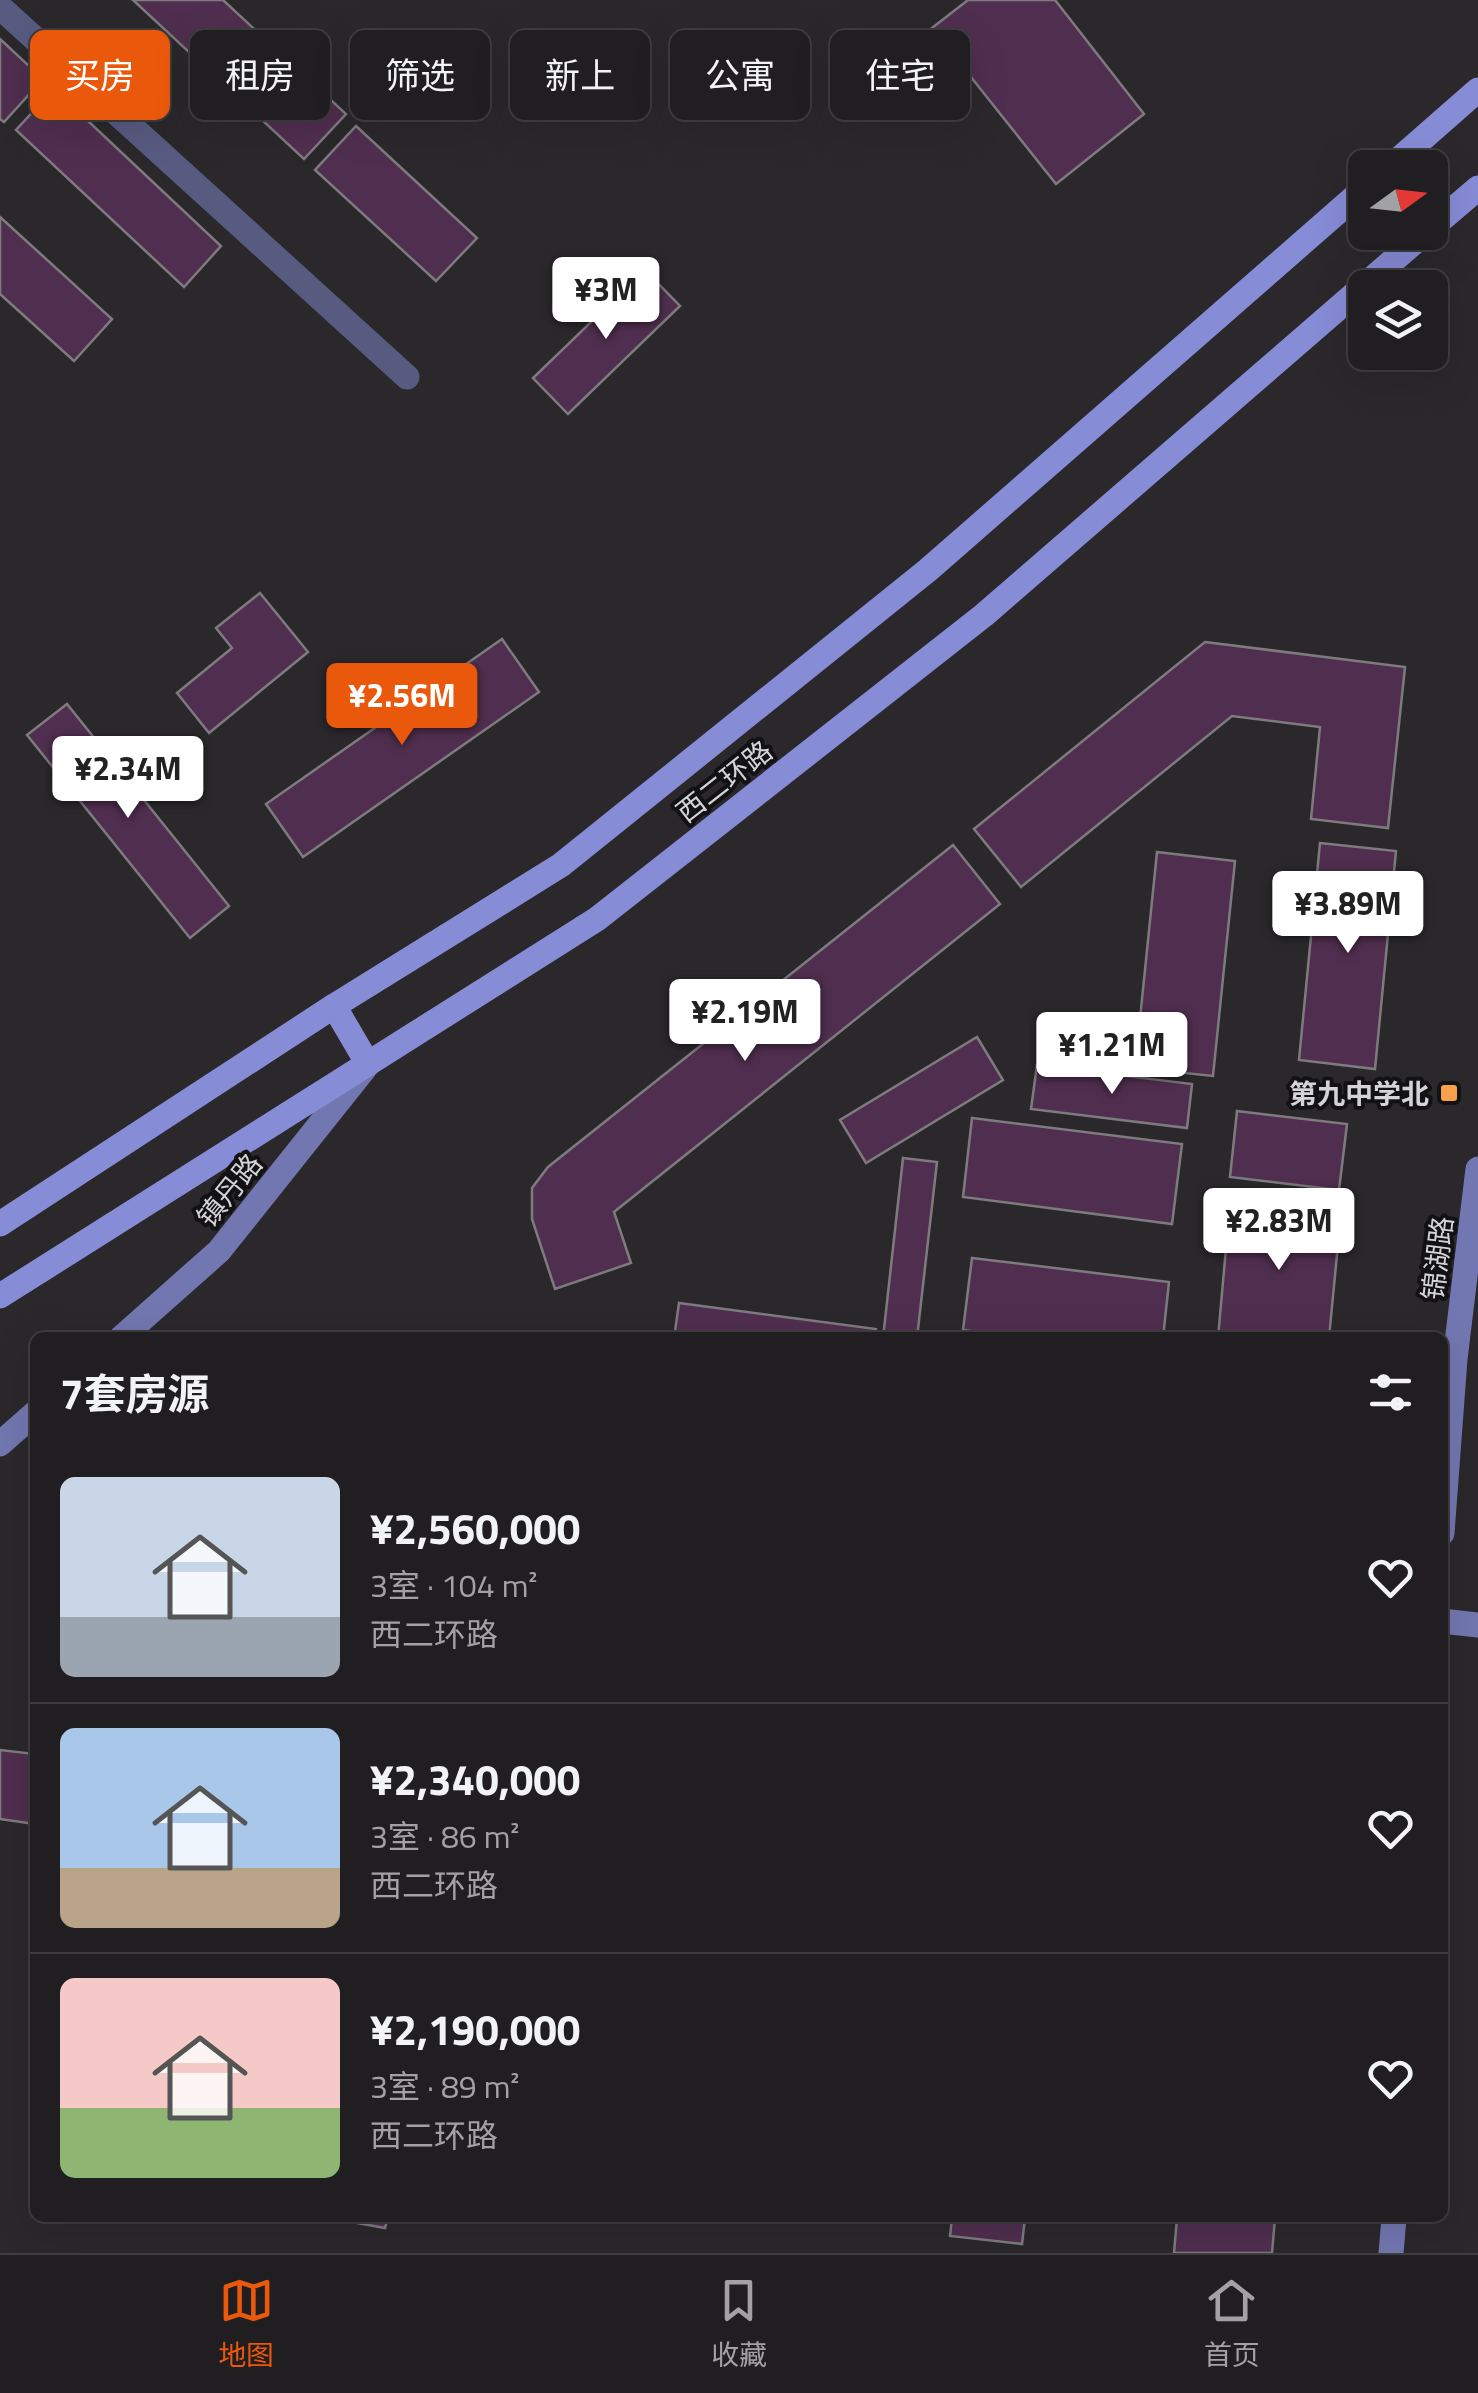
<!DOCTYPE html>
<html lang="zh">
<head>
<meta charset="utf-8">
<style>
	:root { --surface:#201e20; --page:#282729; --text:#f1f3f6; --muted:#a2a2a5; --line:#3d3c3e; --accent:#ea580c }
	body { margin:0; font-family:"Titillium Web","Noto Sans SC",sans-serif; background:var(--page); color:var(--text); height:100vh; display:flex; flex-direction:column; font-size:38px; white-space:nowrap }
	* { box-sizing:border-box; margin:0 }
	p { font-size:32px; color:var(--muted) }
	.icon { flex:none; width:55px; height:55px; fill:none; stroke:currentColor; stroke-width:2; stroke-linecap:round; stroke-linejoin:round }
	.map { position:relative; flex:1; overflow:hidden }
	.drawer { position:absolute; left:30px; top:1332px; width:1418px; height:890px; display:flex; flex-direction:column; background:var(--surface); border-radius:15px; box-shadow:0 10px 40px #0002,0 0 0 2px var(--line) }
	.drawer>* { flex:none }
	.banner { position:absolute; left:30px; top:30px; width:1420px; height:90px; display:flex; gap:20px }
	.needle { width:65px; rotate:75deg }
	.controls { position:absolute; left:1348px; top:150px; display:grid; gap:20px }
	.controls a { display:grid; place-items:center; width:100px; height:100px; border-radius:15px; background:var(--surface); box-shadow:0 10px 40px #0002,0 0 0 2px var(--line); font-size:50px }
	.price { position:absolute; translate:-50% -85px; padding:0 22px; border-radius:10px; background:#fff; color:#222; font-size:32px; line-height:65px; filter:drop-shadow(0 2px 5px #0008) }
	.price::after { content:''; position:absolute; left:50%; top:60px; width:30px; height:22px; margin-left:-15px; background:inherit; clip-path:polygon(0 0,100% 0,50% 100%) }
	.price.current { background:var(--accent); color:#fff }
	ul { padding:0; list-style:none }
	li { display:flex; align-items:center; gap:30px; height:250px; padding:0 30px }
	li+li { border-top:2px solid var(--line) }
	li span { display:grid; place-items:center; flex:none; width:280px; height:200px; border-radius:15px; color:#555 }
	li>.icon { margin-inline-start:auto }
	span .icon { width:120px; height:120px; fill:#fffc; stroke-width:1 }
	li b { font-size:42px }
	h2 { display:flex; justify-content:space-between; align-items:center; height:120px; padding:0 30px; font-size:42px }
	.pill { padding:0 35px; border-radius:15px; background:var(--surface); box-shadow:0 10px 40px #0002,0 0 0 2px var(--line); font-size:35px; line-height:90px }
	.pill.current { background:var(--accent); color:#fff }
	.tab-bar { display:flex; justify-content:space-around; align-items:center; height:140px; border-top:2px solid var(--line); background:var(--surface); font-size:28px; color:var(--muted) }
	.tab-bar a { display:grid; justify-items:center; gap:5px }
	.tab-bar .current { color:var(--accent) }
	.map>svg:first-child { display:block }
	.building { fill:#502e4f; stroke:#7e7b7e; stroke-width:2.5 }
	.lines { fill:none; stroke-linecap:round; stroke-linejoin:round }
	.street { stroke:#585b80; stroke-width:25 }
	.secondary { stroke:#7377b1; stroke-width:25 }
	.primary { stroke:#878cd7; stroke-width:25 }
	.poi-dot { fill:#f9a04c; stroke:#121113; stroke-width:4 }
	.labels { text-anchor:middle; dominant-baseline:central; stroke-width:8; stroke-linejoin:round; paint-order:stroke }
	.street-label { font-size:28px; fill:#d4d4d6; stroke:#121113 }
	.poi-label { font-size:28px; font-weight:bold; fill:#d4d4d6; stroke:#121113; text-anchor:end }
</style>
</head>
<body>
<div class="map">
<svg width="1478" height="2253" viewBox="0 0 1478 2253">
	<rect width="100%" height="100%" fill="#2a282b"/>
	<g class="building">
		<path d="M133 0H223L346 114 304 159Z"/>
		<path d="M968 0H1055L1144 114 1056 184 932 28Z"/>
		<path d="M0 39 43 79 4 122 0 119Z"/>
		<path d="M54 89 221 246 184 287 16 130Z"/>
		<path d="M356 126 477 238 436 281 315 170Z"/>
		<path d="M0 217 112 319 74 361 0 294Z"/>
		<path d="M645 270 680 306 568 414 533 378Z"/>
		<path d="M260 593 308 652 209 733 177 693 232 648 216 628Z"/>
		<path d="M502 639 539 692 303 857 266 804Z"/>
		<path d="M1205 642 1405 667 1388 828 1311 819 1320 727 1232 716 1021 887 974 829Z"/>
		<path d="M67 704 229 906 190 938 27 735Z"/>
		<path d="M1320 843 1396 851 1375 1069 1299 1060Z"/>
		<path d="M953 845 1000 904 614 1212 631 1263 555 1289 532 1219V1188L548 1167Z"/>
		<path d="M1157 852 1235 861 1213 1076 1135 1068Z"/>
		<path d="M977 1037 1003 1080 866 1163 840 1120Z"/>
		<path d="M1037 1065 1192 1084 1187 1128 1031 1109Z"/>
		<path d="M1237 1111 1347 1124 1339 1190 1230 1177Z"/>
		<path d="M972 1118 1182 1144 1172 1224 963 1197Z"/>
		<path d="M903 1158 937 1162 917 1338H883Z"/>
		<path d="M1230 1203 1341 1213 1329 1338H1218Z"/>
		<path d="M972 1258 1169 1282 1163 1338H1020L963 1330Z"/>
		<path d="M679 1303 876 1329 875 1338H674Z"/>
		<path d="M0 1750 35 1754V1824L0 1819Z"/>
		<path d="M330 2218H388L385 2228Z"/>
		<path d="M952 2218H1025L1022 2244 950 2236Z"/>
		<path d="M1177 2218H1275L1272 2253H1174Z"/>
	</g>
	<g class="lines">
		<path class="street" d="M0 7 407 377"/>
		<g class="secondary">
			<path d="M121 1338 219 1251 365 1068"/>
			<path d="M0 1444 35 1413"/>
			<path d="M1442 1533 1455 1359 1478 1169"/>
			<path d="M1442 1621 1478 1625"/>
			<path d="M1391 2253 1394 2218"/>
		</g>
		<g class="primary">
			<path d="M1389 168 1478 90"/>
			<path d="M1430 229 1478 188"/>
			<path d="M334 1006 368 1064"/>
			<path d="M0 1224 334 1006 561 865 928 570 1365 188"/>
			<path d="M0 1296 597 919 984 615 1426 232"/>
		</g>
	</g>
	<rect class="poi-dot" x="1439" y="1083" width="20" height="20" rx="5"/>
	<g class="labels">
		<g class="street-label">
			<text transform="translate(724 781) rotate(-38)">西二环路</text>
			<text transform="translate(229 1190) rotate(-51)">镇丹路</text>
			<text transform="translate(1437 1258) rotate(-83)">锦湖路</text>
		</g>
		<g class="poi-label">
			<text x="1429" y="1093">第九中学北</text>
		</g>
	</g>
</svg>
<div class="controls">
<a><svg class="needle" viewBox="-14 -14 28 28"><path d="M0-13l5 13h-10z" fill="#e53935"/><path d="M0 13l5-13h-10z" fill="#a2a2a5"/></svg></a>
<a><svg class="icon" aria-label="layers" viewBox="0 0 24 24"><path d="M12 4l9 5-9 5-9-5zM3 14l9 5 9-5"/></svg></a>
</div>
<b class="price" style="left:606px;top:342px">¥3M</b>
<b class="price current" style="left:402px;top:748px">¥2.56M</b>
<b class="price" style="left:128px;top:821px">¥2.34M</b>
<b class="price" style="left:1348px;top:956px">¥3.89M</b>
<b class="price" style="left:745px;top:1064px">¥2.19M</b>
<b class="price" style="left:1112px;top:1097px">¥1.21M</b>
<b class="price" style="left:1279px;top:1273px">¥2.83M</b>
<div class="banner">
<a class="pill current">买房</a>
<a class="pill">租房</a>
<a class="pill">筛选</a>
<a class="pill">新上</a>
<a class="pill">公寓</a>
<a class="pill">住宅</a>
</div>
<section class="drawer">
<h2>7套房源<svg class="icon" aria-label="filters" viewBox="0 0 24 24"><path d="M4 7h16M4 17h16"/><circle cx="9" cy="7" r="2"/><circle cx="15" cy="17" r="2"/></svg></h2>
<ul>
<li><span style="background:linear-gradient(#c9d6e8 70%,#9aa5b1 0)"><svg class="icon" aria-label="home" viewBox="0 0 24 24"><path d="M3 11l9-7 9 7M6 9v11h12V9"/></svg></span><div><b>¥2,560,000</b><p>3室 · 104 m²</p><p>西二环路</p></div><svg class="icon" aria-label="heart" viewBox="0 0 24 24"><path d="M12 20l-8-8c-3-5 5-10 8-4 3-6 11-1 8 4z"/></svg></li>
<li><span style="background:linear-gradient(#a9c7e8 70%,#b9a48a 0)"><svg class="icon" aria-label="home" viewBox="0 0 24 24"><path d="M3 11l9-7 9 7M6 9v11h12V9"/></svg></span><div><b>¥2,340,000</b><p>3室 · 86 m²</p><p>西二环路</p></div><svg class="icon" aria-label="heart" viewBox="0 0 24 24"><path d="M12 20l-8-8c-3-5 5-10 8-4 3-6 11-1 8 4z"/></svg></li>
<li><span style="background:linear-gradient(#f6c9c9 65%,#8fb573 0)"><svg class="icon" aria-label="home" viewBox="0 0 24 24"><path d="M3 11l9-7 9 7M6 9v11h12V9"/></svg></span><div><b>¥2,190,000</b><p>3室 · 89 m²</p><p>西二环路</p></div><svg class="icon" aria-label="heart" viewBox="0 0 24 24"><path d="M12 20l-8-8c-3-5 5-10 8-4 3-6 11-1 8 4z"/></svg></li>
</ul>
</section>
</div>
<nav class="tab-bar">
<a class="current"><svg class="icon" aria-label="map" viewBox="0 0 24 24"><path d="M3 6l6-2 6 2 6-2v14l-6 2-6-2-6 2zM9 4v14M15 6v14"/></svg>地图</a>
<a><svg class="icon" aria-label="saved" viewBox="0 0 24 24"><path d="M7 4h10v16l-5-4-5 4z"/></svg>收藏</a>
<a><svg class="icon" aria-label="home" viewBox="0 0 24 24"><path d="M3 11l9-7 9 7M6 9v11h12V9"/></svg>首页</a>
</nav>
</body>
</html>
